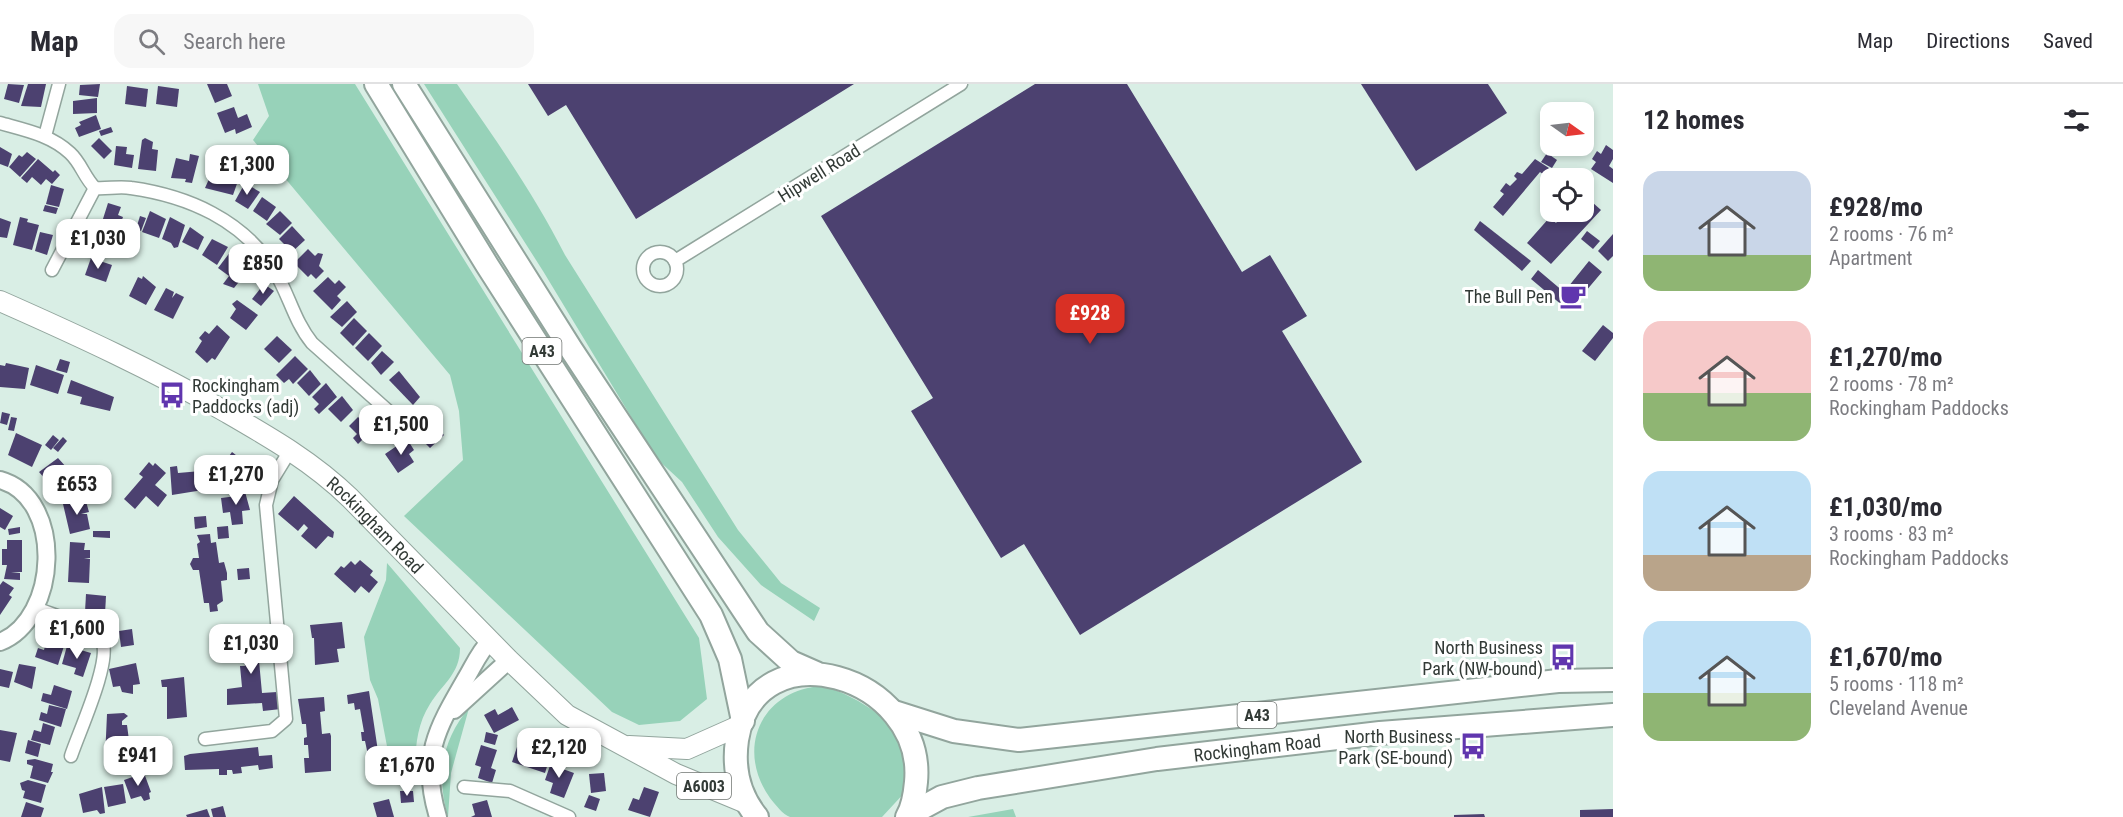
<!DOCTYPE html>
<html lang="en">
<head>
<meta charset="utf-8">
<style>
	:root { --surface:#fff; --page:#f7f7f7; --text:#2b2b33; --muted:#7c7c81; --line:#e1e1e2; --accent:#d93025 }
	body { margin:0; font-family:"Roboto Condensed",sans-serif; background:var(--page); color:var(--text); height:100vh; display:flex; flex-direction:column; font-size:22px; white-space:nowrap }
	* { box-sizing:border-box; margin:0 }
	p { font-size:20px; color:var(--muted) }
	.icon { flex:none; width:33px; height:33px; fill:none; stroke:currentColor; stroke-width:2; stroke-linecap:round; stroke-linejoin:round }
	.map { position:relative; flex:1; overflow:hidden }
	.drawer { display:flex; flex-direction:column; background:var(--surface); width:510px }
	.drawer>* { flex:none }
	.needle { width:39px; rotate:104deg }
	.buttons { position:absolute; left:1540px; top:18px; display:grid; gap:12px }
	.buttons a { display:grid; place-items:center; width:54px; height:54px; border-radius:12px; background:var(--surface); box-shadow:0 3px 9px #0003; font-size:30px }
	.price { position:absolute; translate:-50% -51px; padding:0 14px; border-radius:12px; background:#fff; color:#222; font-size:20px; line-height:39px; filter:drop-shadow(0 2px 3px #0008) }
	.price::after { content:''; position:absolute; left:50%; top:36px; width:18px; height:14px; margin-left:-9px; background:inherit; clip-path:polygon(0 0,100% 0,50% 100%) }
	.price.active { background:var(--accent); color:#fff }
	ul { padding:0; list-style:none }
	li { display:flex; align-items:center; gap:18px; height:150px; padding:0 30px }
	li span { display:grid; place-items:center; flex:none; width:168px; height:120px; border-radius:18px; color:#555 }
	li>.icon { margin-inline-start:auto }
	span .icon { width:72px; height:72px; fill:#fffc; stroke-width:1 }
	li b { font-size:26px }
	h2 { display:flex; justify-content:space-between; align-items:center; height:72px; padding:0 30px; font-size:26px }
	header { display:flex; align-items:center; gap:36px; box-sizing:border-box; height:84px; padding:0 30px; background:var(--surface); border-bottom:2px solid var(--line) }
	header strong { font-size:28px }
	nav { display:flex; gap:33px; margin-inline-start:auto; font-size:21px }
	.search { width:420px; height:54px; background:var(--page); display:flex; align-items:center; gap:15px; box-sizing:border-box; padding:0 21px; border-radius:18px; color:var(--muted); font-size:22px }
	main { display:flex; flex:1; min-height:0 }
	.map>svg:first-child { display:block }
	.green { fill:#97d2b9 }
	.building { fill:#4c4170 }
	.lines { fill:none; stroke-linecap:round; stroke-linejoin:round }
	.street-casing { stroke:#92a59d; stroke-width:15 }
	.secondary-casing { stroke:#92a59d; stroke-width:20 }
	.primary-casing { stroke:#92a59d; stroke-width:22 }
	.highway-casing { stroke:#92a59d; stroke-width:26 }
	.street { stroke:#fff; stroke-width:12 }
	.secondary { stroke:#fff; stroke-width:16 }
	.primary { stroke:#fff; stroke-width:20 }
	.highway { stroke:#fff; stroke-width:22 }
	.labels { text-anchor:middle; dominant-baseline:central; stroke-width:6; stroke-linejoin:round; paint-order:stroke }
	.shield { fill:#fff; stroke:#707572; stroke-width:1.5 }
	.shield-label { font-size:16px; font-weight:bold; fill:#323a36 }
	.street-label { font-size:18px; fill:#323a36; stroke:#fff }
	.poi-label { font-size:18px; fill:#323a36; stroke:#fff; text-anchor:end }
</style>
</head>
<body>
<header>
<strong>Map</strong>
<div class="search"><svg class="icon" aria-label="search" viewBox="0 0 24 24"><circle cx="10" cy="10" r="6"/><path d="M15 15l6 6"/></svg>Search here</div>
<nav><a>Map</a><a>Directions</a><a>Saved</a></nav>
</header>
<main>
<div class="map">
<svg width="1613" height="733" viewBox="0 0 1613 733">
	<rect width="100%" height="100%" fill="#d9eee5"/>
	<g class="green">
		<path d="M258 0H355L699 554 707 615 680 637 639 641 612 628 404 432 463 376 459 327 450 291 253 56 269 32Z"/>
		<path d="M424 0H457C496 56 534 110 565 171L738 446 781 499 820 524 814 537 761 501 718 453 682 398 656 374 543 187Z"/>
		<path d="M387 479 460 564C460 590 443 599 430 620 415 643 415 671 415 697L394 699 378 615 370 596 364 553 386 496Z"/>
		<path d="M822 602C848 608 898 636 905 664 908 677 907 693 907 706L882 733C859 733 836 733 813 733 806 733 797 733 790 733 783 731 775 720 770 714 735 665 761 606 822 602Z"/>
		<path d="M469 624 451 689 448 733C436 692 442 656 469 624Z"/>
		<path d="M1013 725 1016 733H968Z"/>
	</g>
	<g class="building">
		<path d="M8 0 24 1 19 19 4 15Z"/>
		<path d="M28 0H46L41 23 21 22Z"/>
		<path d="M100 0 98 13 79 11 80 1Z"/>
		<path d="M207 0H227L232 12 215 19Z"/>
		<path d="M528 0H854L636 135 566 21 548 32Z"/>
		<path d="M1035 0H1127L1242 188 1270 171 1307 232 1282 247 1362 378 1080 551 1024 460 1001 474 911 327 933 314 821 132Z"/>
		<path d="M1361 0H1488L1507 29 1416 87Z"/>
		<path d="M127 2 148 5 146 23 125 20Z"/>
		<path d="M158 2 179 5 177 23 156 20Z"/>
		<path d="M97 14V29L73 30V17Z"/>
		<path d="M234 23 238 34 247 30 252 43 236 50 235 45 225 49 217 29Z"/>
		<path d="M96 31 101 45 79 53 75 44 81 41 79 38Z"/>
		<path d="M111 43 113 48 101 52 99 47Z"/>
		<path d="M99 54 112 67 104 75 91 62Z"/>
		<path d="M145 54 153 58 152 65 158 66 156 87 138 85 142 56Z"/>
		<path d="M1606 61 1613 66V75L1609 82 1613 85V99L1591 85 1596 78 1592 75 1597 67 1601 70Z"/>
		<path d="M116 62 127 63 126 70 134 71 132 84 114 81Z"/>
		<path d="M0 63 12 70 8 83 0 80Z"/>
		<path d="M27 68 36 75 20 93 9 83 19 71 22 73Z"/>
		<path d="M1547 69 1557 76 1552 84 1541 78Z"/>
		<path d="M190 70 199 72 192 99 185 98 186 95 171 94 176 74 189 77Z"/>
		<path d="M38 75 53 88 55 86 60 91 52 100 46 95 41 101 32 93 27 99 21 94Z"/>
		<path d="M1535 75 1549 84 1544 91 1540 88 1503 132 1493 123 1504 110 1500 107 1506 99 1510 102 1517 95 1514 92 1517 88 1522 90Z"/>
		<path d="M213 76 222 79 219 87 239 94 233 111 205 104 213 86 210 85Z"/>
		<path d="M245 99 260 108 248 125 235 117Z"/>
		<path d="M51 101 64 105 59 123 46 120Z"/>
		<path d="M262 113 276 123 267 137 253 127Z"/>
		<path d="M1592 118 1601 126 1551 180 1527 159 1550 133 1556 139 1565 128H1584V122L1586 124Z"/>
		<path d="M108 119 121 123 118 131 123 133 119 144 102 138Z"/>
		<path d="M45 121 58 124 56 130 43 127Z"/>
		<path d="M150 127 166 135 159 154 142 148Z"/>
		<path d="M280 127 292 139 280 151 266 140Z"/>
		<path d="M140 132 146 134 141 147 136 145Z"/>
		<path d="M20 133 28 135 27 138 39 141 32 166 13 161Z"/>
		<path d="M170 133 185 141 178 163 174 164 171 159 162 155Z"/>
		<path d="M0 134 11 138 7 154 0 153Z"/>
		<path d="M1480 137 1531 177 1522 187 1474 146Z"/>
		<path d="M98 142 121 153 120 157 115 156 113 163 120 166 118 171 91 162 97 153Z"/>
		<path d="M292 142 305 156 292 168 279 155Z"/>
		<path d="M190 143 204 153 198 166 182 158Z"/>
		<path d="M1587 147 1600 157 1593 165 1581 155Z"/>
		<path d="M40 148 53 151 47 171 35 167Z"/>
		<path d="M1613 150V172L1608 177 1598 167Z"/>
		<path d="M212 155 228 163 217 181 202 171Z"/>
		<path d="M308 165 315 172 318 169 323 170 319 182 324 187 316 195 311 190 308 193 294 179Z"/>
		<path d="M231 167 244 179 236 189 242 194 234 204 223 200 229 192 218 184Z"/>
		<path d="M91 174 112 181 106 198 85 191Z"/>
		<path d="M1589 177 1602 188 1569 227 1531 195 1538 186 1564 208Z"/>
		<path d="M143 192 156 203 146 221 129 212 138 193 142 195Z"/>
		<path d="M328 193 335 200 339 196 346 203 337 212 341 216 332 226 313 207Z"/>
		<path d="M264 200 274 207 261 222 252 215Z"/>
		<path d="M166 204 174 208 172 214 176 209 184 213 173 235 154 226Z"/>
		<path d="M237 216 258 231 246 246 230 234 236 225 232 220Z"/>
		<path d="M347 217 357 228 342 243 330 233Z"/>
		<path d="M354 234 367 247 353 262 340 249Z"/>
		<path d="M217 241 230 253 215 276 212 274 207 279 195 268 202 257 199 254 205 247 209 250Z"/>
		<path d="M1603 241 1613 249V254L1595 277 1582 267Z"/>
		<path d="M369 249 382 262 368 277 355 264Z"/>
		<path d="M277 252 292 266 279 279 264 265Z"/>
		<path d="M382 267 394 278 381 291 371 279Z"/>
		<path d="M295 272 308 285 293 300 289 295 284 299 276 291Z"/>
		<path d="M60 275 70 278 67 289 56 286Z"/>
		<path d="M6 279 29 284 25 305 0 303V281L5 282Z"/>
		<path d="M36 281 64 291 58 310 30 301Z"/>
		<path d="M310 286 321 300 309 312 297 299Z"/>
		<path d="M399 287 420 313 413 321 389 296Z"/>
		<path d="M71 296 114 313 110 327 80 320 82 313 67 309Z"/>
		<path d="M326 299 337 313 319 330 314 325 319 320 312 313Z"/>
		<path d="M342 312 353 326 341 338 328 325Z"/>
		<path d="M2 328 10 330 7 341 0 339Z"/>
		<path d="M11 333 17 334 14 347 8 346Z"/>
		<path d="M358 333 372 346 358 360 353 354 357 350 349 342Z"/>
		<path d="M428 335 444 351 430 364 422 356 418 360 409 350Z"/>
		<path d="M16 349 42 361 32 383 8 371Z"/>
		<path d="M53 351 59 356 51 366 45 361Z"/>
		<path d="M63 353 67 357 58 368 53 364Z"/>
		<path d="M407 355 414 366 409 370 414 378 398 389 385 370Z"/>
		<path d="M232 368 250 382 240 392 241 401 221 403 219 386Z"/>
		<path d="M58 374 67 384 60 390 71 403 60 412 39 388Z"/>
		<path d="M149 378 153 382 155 379 166 389 155 401 167 411 158 423 146 412 135 425 124 415 143 393 139 390Z"/>
		<path d="M177 382 178 389 201 387 203 406 172 411 170 383Z"/>
		<path d="M90 390 94 399 78 407 74 398Z"/>
		<path d="M92 401 95 406 84 412 81 406Z"/>
		<path d="M236 404H244L250 426 242 427 243 440 232 441 230 428 223 429 221 414 237 412Z"/>
		<path d="M294 412 334 448 333 454 328 452 316 465 301 452 308 444 304 440 298 447 278 430Z"/>
		<path d="M85 414 89 428 81 430H87L90 445 70 450 63 420Z"/>
		<path d="M0 424 13 432 5 446 0 443Z"/>
		<path d="M206 432 207 443 195 445 194 433Z"/>
		<path d="M228 442 229 454 218 455 217 443Z"/>
		<path d="M20 443V449L9 451 8 445Z"/>
		<path d="M93 447H110V454L93 453Z"/>
		<path d="M210 450 211 459 216 458 219 479 224 478 227 489V496L221 497 223 517 217 521 218 527 210 528 209 519H204L199 486H193L190 480 193 474H199L197 460 200 458 197 451Z"/>
		<path d="M7 456H22V488H11L20 489V496L4 495 7 481H2V465H7Z"/>
		<path d="M70 458 85 459 84 466H90V474H84L90 475 89 499 68 498Z"/>
		<path d="M360 476 373 487 370 491 378 498 369 509 361 502 355 509 334 490 341 482 344 484 351 477 355 481Z"/>
		<path d="M249 484 250 495 238 496 237 485Z"/>
		<path d="M3 497 14 504 9 511 12 513 0 531V501Z"/>
		<path d="M86 510 106 512 105 530 85 528Z"/>
		<path d="M342 538 345 564 337 565 339 578 315 581 314 554H312L310 541Z"/>
		<path d="M132 545 134 561 121 563 119 547Z"/>
		<path d="M272 553 273 564 258 566 262 609 277 608 281 625 263 627 262 619 227 621V605L242 603 240 582H245L244 574 230 575 228 557Z"/>
		<path d="M46 558 64 562 58 581 35 573 38 564 44 566Z"/>
		<path d="M67 562 91 569 83 593 74 590 76 584 62 580Z"/>
		<path d="M136 579 140 600 133 601V610L122 608 120 602 113 603 109 585Z"/>
		<path d="M19 580 36 583 32 605 14 598Z"/>
		<path d="M0 585 13 588 9 604 0 602Z"/>
		<path d="M184 593 187 633 167 635V603H162L161 596Z"/>
		<path d="M54 601 72 607 67 625 41 617 43 609 51 611Z"/>
		<path d="M369 607 379 674 369 676 365 657H362L361 648H364L360 625 355 626 354 619 348 620 347 611Z"/>
		<path d="M324 613 325 627 320 628 322 650 330 649 331 652V687L305 689 304 674H309L308 661H304V654L307 653 306 640H302L298 615Z"/>
		<path d="M49 621 66 625 61 643 39 636 41 628 47 630Z"/>
		<path d="M512 623 519 636 494 649 484 631 495 625 498 631Z"/>
		<path d="M124 629 128 632 122 637V641H127L130 664H125V674H105L107 630Z"/>
		<path d="M43 639 55 643 50 661 31 656 34 646 41 648Z"/>
		<path d="M0 646 17 649 10 678 0 676Z"/>
		<path d="M486 648 498 651 495 661 484 658Z"/>
		<path d="M534 653 554 660 545 689 512 678 517 663 530 667Z"/>
		<path d="M169 655 172 671 158 673 155 657Z"/>
		<path d="M28 656 41 660 38 673 25 669Z"/>
		<path d="M481 661 497 666 491 684 496 686 492 699 478 694 481 683 475 681Z"/>
		<path d="M258 663 259 672 272 671 273 684 259 686 258 681 241 683 242 689 233 690 232 686H227V691H219V685L185 686 184 672 190 670Z"/>
		<path d="M35 675 53 680 51 688H53L48 699 30 694 33 682 27 680V676Z"/>
		<path d="M552 676 561 679 560 684 574 689 564 714 550 709 553 699 545 696Z"/>
		<path d="M144 689 151 708 149 709 150 715 144 717 141 712 131 715 124 696Z"/>
		<path d="M604 689 606 707 591 709 589 690Z"/>
		<path d="M28 696 46 701 41 719 23 714 25 707 22 706 20 699Z"/>
		<path d="M123 700 126 719 108 723 104 703Z"/>
		<path d="M102 703 105 729 100 730 97 726 83 729 79 710Z"/>
		<path d="M644 703 659 708 650 733 628 726 633 714 639 716Z"/>
		<path d="M400 707H413L414 718 401 719Z"/>
		<path d="M589 711 600 715 596 727 584 723Z"/>
		<path d="M389 715 394 733H377L373 719Z"/>
		<path d="M487 716 492 733H471L475 731 472 720Z"/>
		<path d="M26 718 44 724 41 733H21Z"/>
		<path d="M223 722 226 733H213L211 725Z"/>
		<path d="M207 725 210 733H187L186 731Z"/>
		<path d="M1613 725V733H1580V726Z"/>
		<path d="M1484 730 1485 733H1454V731Z"/>
	</g>
	<g class="lines">
		<g class="street-casing">
			<g id="street">
				<path d="M0 39C25 46 51 51 70 69 81 79 84 93 95 104 107 105 119 102 131 104 188 112 243 136 274 186 289 210 294 237 312 259L395 333"/>
				<path d="M45 52 59 0"/>
				<circle cx="660" cy="185" r="17"/>
				<path d="M675 177 961 0"/>
				<path d="M52 186 95 104"/>
				<path d="M36 524C52 531 93 542 102 557 112 577 78 650 71 672"/>
				<path d="M205 655 272 647 286 635 266 421 272 396 291 365"/>
				<path d="M464 703 510 707 569 733"/>
			</g>
		</g>
		<g class="secondary-casing">
			<g id="secondary">
				<path d="M0 396C65 414 59 535 0 558"/>
				<path d="M454 626 509 576"/>
				<path d="M438 733C420 674 436 646 465 596 473 583 479 568 490 557"/>
			</g>
		</g>
		<g class="primary-casing">
			<g id="primary">
				<path id="s1" d="M0 217C77 251 153 286 226 328 271 354 313 378 350 414L509 576 567 631 676 690 746 719"/>
				<path d="M629 662 687 665 741 641"/>
			</g>
		</g>
		<g class="highway-casing">
			<g id="highway">
				<path d="M376 0 487 181 711 531 730 575 743 637"/>
				<path d="M404 0 571 265 758 548 791 578 816 589"/>
				<path d="M894 628 954 647 1019 656 1558 597 1613 596"/>
				<path id="s2" d="M909 731 942 713 978 704 1157 675 1380 649 1613 631"/>
				<path d="M757 733C739 711 733 684 737 656 755 540 926 592 916 698 915 709 913 723 907 733"/>
			</g>
		</g>
		<use href="#street" class="street"/>
		<use href="#secondary" class="secondary"/>
		<use href="#primary" class="primary"/>
		<use href="#highway" class="highway"/>
	</g>
	<defs>
		<g id="cafe-bare" transform="scale(2.07)"><path d="M-5.5-4.5H6V0H3Q3 3.5 0 3.5H-2.5Q-5.5 3.5-5.5 0ZM3-3.2v2h1.7v-2ZM-6 4.5H4V6H-6Z" fill="#6036ae" stroke="#fff" stroke-width="2.5" paint-order="stroke"/></g>
		<g id="bus-bare" transform="scale(2.07)"><path d="M-5-6H5V4H4V6H2V4H-2V6H-4V4H-5ZM-3.5-4V0h7V-4ZM-3.5 1.2v1.5H-2V1.2ZM2 1.2v1.5H3.5V1.2Z" fill="#6036ae" stroke="#fff" stroke-width="2.5" paint-order="stroke"/></g>
	</defs>
	<g fill-rule="evenodd">
		<use href="#cafe-bare" x="1573" y="212"/>
		<use href="#bus-bare" x="172" y="311"/>
		<use href="#bus-bare" x="1563" y="573"/>
		<use href="#bus-bare" x="1473" y="662"/>
	</g>
	<g class="labels">
		<g class="shield">
			<rect x="522.5" y="254" width="39" height="26" rx="4.5"/>
			<rect x="1237.5" y="618" width="39" height="26" rx="4.5"/>
			<rect x="677" y="689" width="54" height="26" rx="4.5"/>
		</g>
		<g class="shield-label">
			<text x="542" y="267">A43</text>
			<text x="1257" y="631">A43</text>
			<text x="704" y="702">A6003</text>
		</g>
		<g class="street-label">
			<text transform="translate(819 89) rotate(-32)">Hipwell Road</text>
			<text stroke="none"><textPath href="#s1" startOffset="440">Rockingham Road</textPath></text>
			<text stroke="none"><textPath href="#s2" startOffset="357">Rockingham Road</textPath></text>
		</g>
		<g class="poi-label">
			<text x="1553" y="212">The Bull Pen</text>
			<text x="192" y="301" text-anchor="start">Rockingham<tspan x="192" dy="21">Paddocks (adj)</tspan></text>
			<text x="1543" y="563">North Business<tspan x="1543" dy="21">Park (NW-bound)</tspan></text>
			<text x="1453" y="652">North Business<tspan x="1453" dy="21">Park (SE-bound)</tspan></text>
		</g>
	</g>
</svg>
<div class="buttons">
<a><svg class="needle" viewBox="-14 -14 28 28"><path d="M0-13l5 13h-10z" fill="#e53935"/><path d="M0 13l5-13h-10z" fill="#7c7c81"/></svg></a>
<a><svg class="icon" aria-label="locate" viewBox="0 0 24 24"><circle cx="12" cy="12" r="6"/><path d="M12 2v4M12 18v4M2 12h4M18 12h4"/></svg></a>
</div>
<b class="price" style="left:247px;top:112px">£1,300</b>
<b class="price" style="left:98px;top:186px">£1,030</b>
<b class="price" style="left:263px;top:211px">£850</b>
<b class="price active" style="left:1090px;top:261px">£928</b>
<b class="price" style="left:401px;top:372px">£1,500</b>
<b class="price" style="left:236px;top:422px">£1,270</b>
<b class="price" style="left:77px;top:432px">£653</b>
<b class="price" style="left:77px;top:576px">£1,600</b>
<b class="price" style="left:251px;top:591px">£1,030</b>
<b class="price" style="left:559px;top:695px">£2,120</b>
<b class="price" style="left:138px;top:703px">£941</b>
<b class="price" style="left:407px;top:713px">£1,670</b>
</div>
<section class="drawer">
<h2>12 homes<svg class="icon" aria-label="filters" viewBox="0 0 24 24"><path d="M4 7h16M4 17h16"/><circle cx="9" cy="7" r="2"/><circle cx="15" cy="17" r="2"/></svg></h2>
<ul>
<li><span style="background:linear-gradient(#c9d6e8 70%,#8fb573 0)"><svg class="icon" aria-label="home" viewBox="0 0 24 24"><path d="M3 11l9-7 9 7M6 9v11h12V9"/></svg></span><div><b>£928/mo</b><p>2 rooms · 76 m²</p><p>Apartment</p></div></li>
<li><span style="background:linear-gradient(#f6c9c9 60%,#8fb573 0)"><svg class="icon" aria-label="home" viewBox="0 0 24 24"><path d="M3 11l9-7 9 7M6 9v11h12V9"/></svg></span><div><b>£1,270/mo</b><p>2 rooms · 78 m²</p><p>Rockingham Paddocks</p></div></li>
<li><span style="background:linear-gradient(#bfe0f5 70%,#b9a48a 0)"><svg class="icon" aria-label="home" viewBox="0 0 24 24"><path d="M3 11l9-7 9 7M6 9v11h12V9"/></svg></span><div><b>£1,030/mo</b><p>3 rooms · 83 m²</p><p>Rockingham Paddocks</p></div></li>
<li><span style="background:linear-gradient(#bfe0f5 60%,#8fb573 0)"><svg class="icon" aria-label="home" viewBox="0 0 24 24"><path d="M3 11l9-7 9 7M6 9v11h12V9"/></svg></span><div><b>£1,670/mo</b><p>5 rooms · 118 m²</p><p>Cleveland Avenue</p></div></li>
</ul>
</section>
</main>
</body>
</html>
